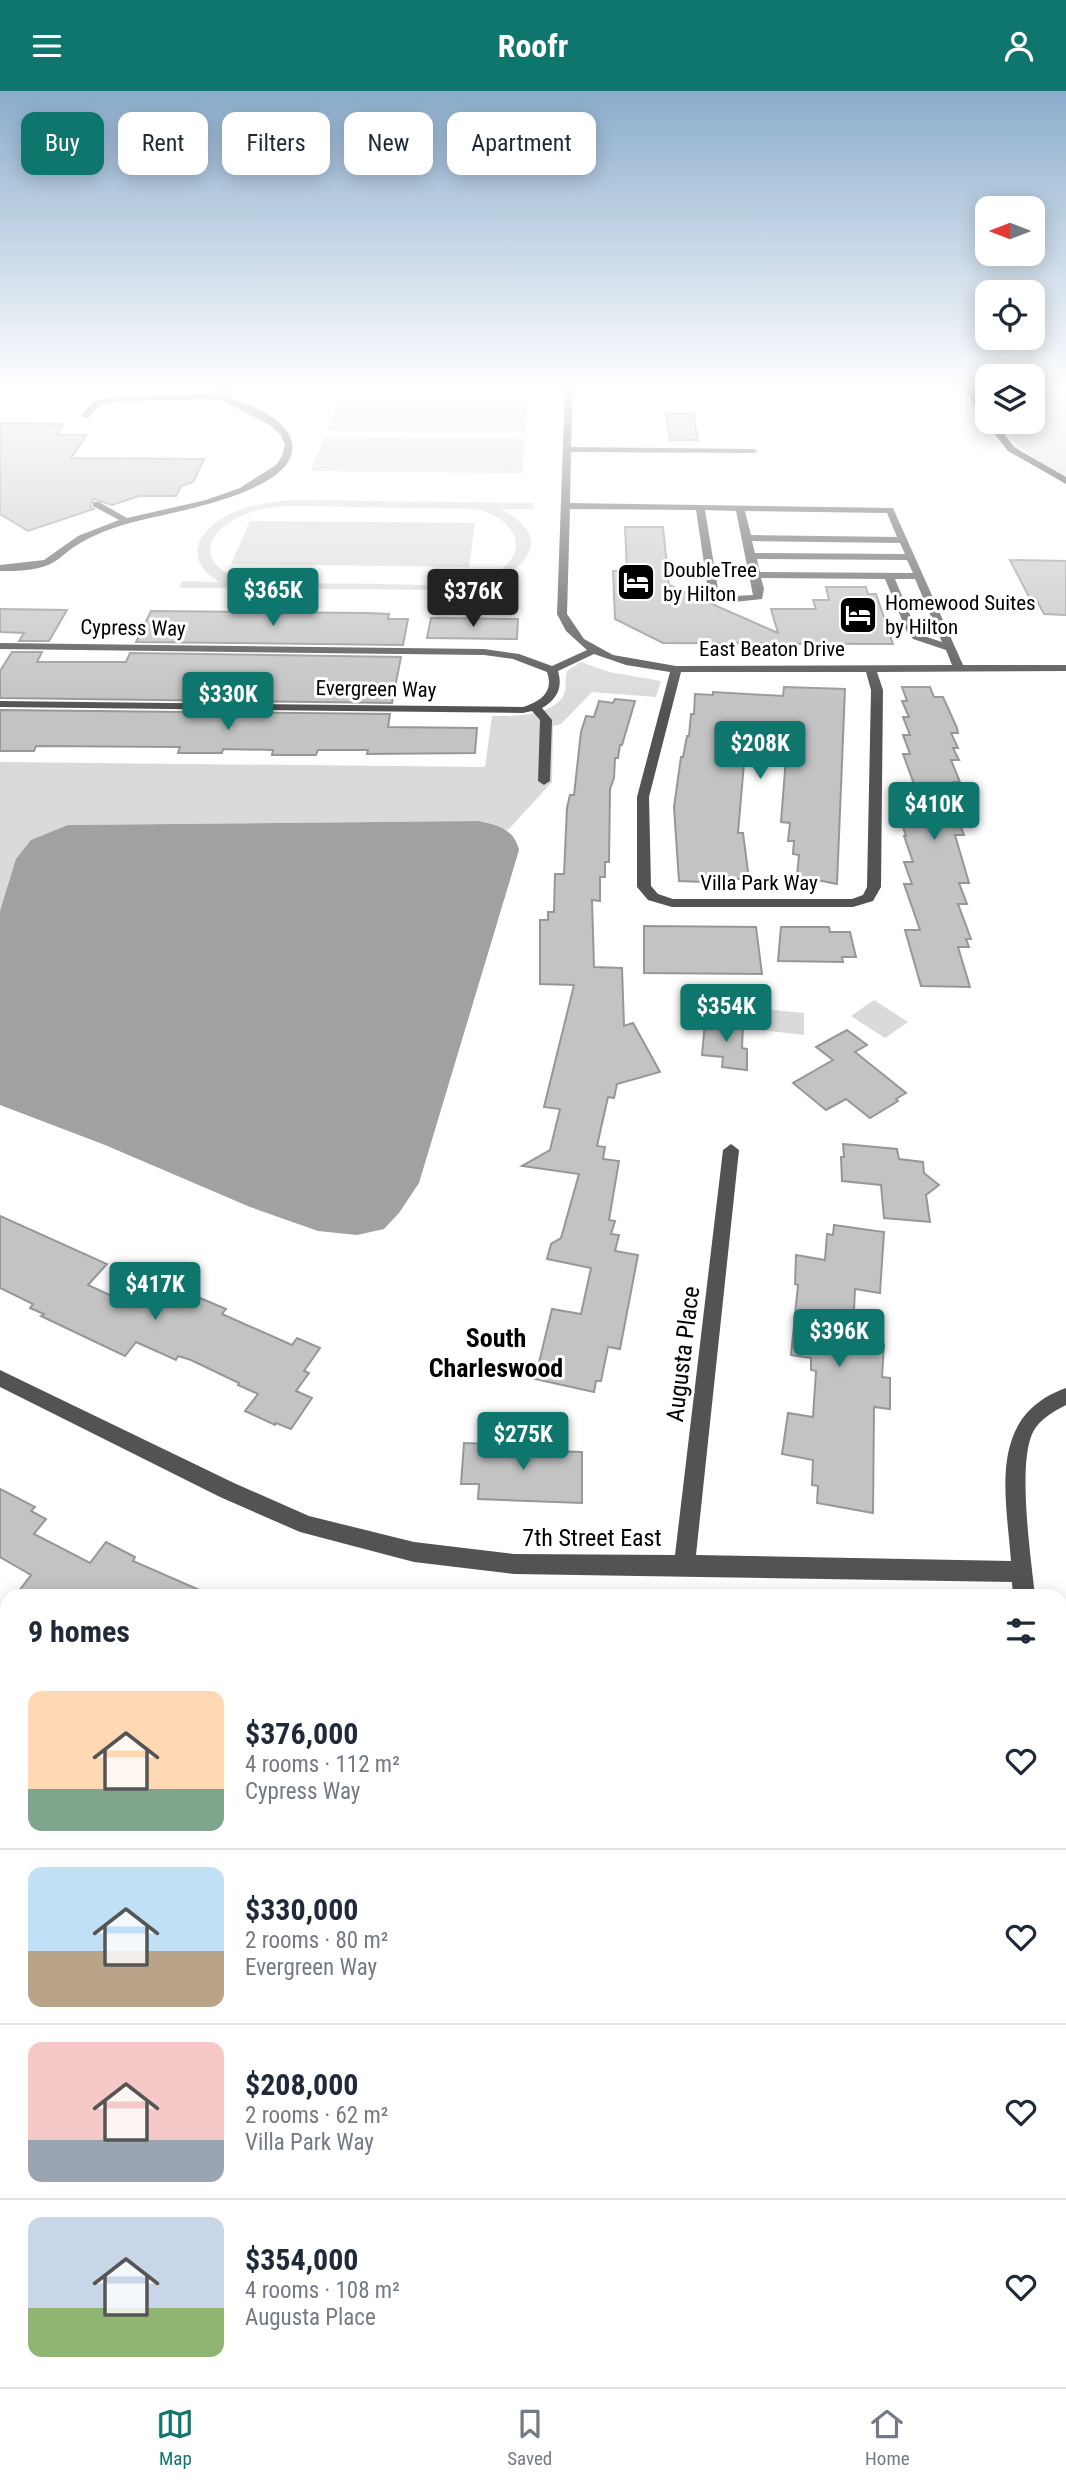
<!DOCTYPE html>
<html lang="en">
<head>
<meta charset="utf-8">
<style>
	:root { --surface:#fff; --page:#f6f6f7; --text:#1f2937; --muted:#747a83; --line:#e0e1e3; --accent:#0f766e }
	body { margin:0; font-family:"Roboto Condensed",sans-serif; background:var(--page); color:var(--text); height:100vh; display:flex; flex-direction:column; font-size:26px; white-space:nowrap }
	* { box-sizing:border-box; margin:0 }
	p { font-size:23px; color:var(--muted) }
	.icon { flex:none; width:38px; height:38px; fill:none; stroke:currentColor; stroke-width:2; stroke-linecap:round; stroke-linejoin:round }
	.map { position:relative; flex:1; overflow:hidden }
	.panel { position:absolute; left:0px; top:1498px; width:1068px; height:798px; display:flex; flex-direction:column; background:var(--surface); border-radius:21px 21px 0 0; box-shadow:0 4px 18px #0003 }
	.panel>* { flex:none }
	.banner { position:absolute; left:21px; top:21px; width:700px; height:63px; display:flex; gap:14px }
	.needle { width:46px; rotate:270deg }
	.fabs { position:absolute; left:975px; top:105px; display:grid; gap:14px }
	.fabs a { display:grid; place-items:center; width:70px; height:70px; border-radius:14px; background:var(--surface); box-shadow:0 4px 18px #0003; font-size:35px }
	.price { position:absolute; translate:-50% -60px; padding:0 16px; border-radius:7px; background:var(--accent); color:#fff; font-size:23px; line-height:46px; filter:drop-shadow(0 2px 4px #0008) }
	.price::after { content:''; position:absolute; left:50%; top:42px; width:21px; height:16px; margin-left:-10px; background:inherit; clip-path:polygon(0 0,100% 0,50% 100%) }
	.price.selected { background:#222; color:#fff }
	ul { padding:0; list-style:none }
	li { display:flex; align-items:center; gap:21px; height:175px; padding:0 28px }
	li+li { border-top:2px solid var(--line) }
	li span { display:grid; place-items:center; flex:none; width:196px; height:140px; border-radius:14px; color:#555 }
	li>.icon { margin-inline-start:auto }
	span .icon { width:84px; height:84px; fill:#fffc; stroke-width:1 }
	li b { font-size:30px }
	h2 { display:flex; justify-content:space-between; align-items:center; height:84px; padding:0 28px; font-size:30px }
	.pill { padding:0 24px; border-radius:14px; background:var(--surface); box-shadow:0 4px 18px #0003; font-size:24px; line-height:63px }
	.pill.selected { background:var(--accent); color:#fff }
	header { display:flex; justify-content:space-between; align-items:center; height:91px; padding:0 28px; background:var(--accent); color:#fff; font-size:32px; font-weight:700 }
	.tabs { display:flex; justify-content:space-around; align-items:center; height:98px; border-top:2px solid var(--line); background:var(--surface); font-size:19px; color:var(--muted) }
	.tabs a { display:grid; justify-items:center; gap:4px }
	.tabs .selected { color:var(--accent) }
	.map>svg:first-child { display:block }
	.green { fill:#dadada; fill-rule:evenodd }
	.water { fill:#a1a1a1 }
	.building { fill:#c3c3c3; stroke:#979797; stroke-width:2 }
	.lines { fill:none; stroke-linecap:round; stroke-linejoin:round }
	.minor { fill:#535353; fill-rule:evenodd }
	.highway { fill:#000; fill-rule:evenodd }
	.labels { text-anchor:middle; dominant-baseline:central; stroke-width:6; stroke-linejoin:round; paint-order:stroke }
	.far-poi-label { font-size:21px; fill:#000; stroke:#fff; text-anchor:start }
	.far-street-label { font-size:21px; fill:#000; stroke:#fff }
	.street-label { font-size:24px; fill:#000; stroke:#fff }
	.neighbourhood-label { font-size:26px; font-weight:bold; fill:#000; stroke:#fff }
</style>
</head>
<body>
<header><svg class="icon" aria-label="menu" viewBox="0 0 24 24"><path d="M4 6h16M4 12h16M4 18h16"/></svg>Roofr<svg class="icon" aria-label="person" viewBox="0 0 24 24"><circle cx="12" cy="8" r="4"/><path d="M4 21q1-7 8-7t8 7"/></svg></header>
<div class="map">
<svg width="1066" height="2296" viewBox="0 0 1066 2296">
	<rect width="100%" height="100%" fill="#fff"/>
	<g class="green">
		<path d="M1033 297 1066 298V386C1039 371 1015 358 999 331H1032Z"/>
		<path d="M338 310 527 311 526 341 327 340Z"/>
		<path d="M324 346 525 348 522 382 311 380Z"/>
		<path d="M297 409 534 412 533 418H500C568 452 510 492 463 499L179 497 183 490 219 491C175 464 206 430 242 418 260 412 278 410 297 409ZM295 415 476 418C523 429 532 470 484 487 452 498 415 493 382 493 341 492 299 493 258 491 207 486 190 450 241 425 258 417 277 415 295 415Z"/>
		<path d="M250 430 475 432 469 476 231 473Z"/>
		<path d="M581 571 609 581 661 590 656 606 592 601 561 633 553 635 552 691 508 739 478 730 68 734 4 811 0 820V671L485 676 492 625C514 625 547 626 562 607 568 599 564 588 567 580Z"/>
		<path d="M874 909 908 931 885 947 851 925Z"/>
		<path d="M752 917 804 922V944L751 938Z"/>
	</g>
	<path class="water" d="M478 730C498 734 514 738 519 759L419 1092 399 1122 384 1138 357 1144 318 1140 250 1116 105 1054 0 1014V820L16 768 31 749 68 734Z"/>
	<g class="building">
		<path d="M666 323H693L698 349H670Z"/>
		<path d="M0 332 64 333 56 344H87L71 367 204 368 193 391 181 395 176 405H139L112 414 93 408 90 415 94 418 28 440 0 423Z"/>
		<path d="M625 436H663L669 494 778 542 771 518H816L813 509H829L826 496H866L868 503H876L893 553 663 552 615 528 613 480H627Z"/>
		<path d="M1010 469 1066 470V524L1044 523 1035 506H1029Z"/>
		<path d="M0 518 67 519 49 550H19L24 542 0 541Z"/>
		<path d="M151 520 367 522 389 523 388 528H408L403 554 136 551Z"/>
		<path d="M431 527 518 528 517 548 427 547Z"/>
		<path d="M12 561H42L37 571H126L130 562 401 566 392 612 0 607V580Z"/>
		<path d="M784 596 845 598 837 793 797 785 799 764 793 763 794 750H788L790 732 781 731 788 640 747 637 738 742H743L749 788H703V791L679 790 674 716 681 666H683L687 645H689L691 623H694L695 603 713 604V601L783 605Z"/>
		<path d="M902 596H930L934 606H943L957 637 958 642H951L958 657H953L959 669H951L960 691H954L962 712H957L963 726H961L962 729H958L964 744H955L969 792H959L967 813H958L971 848H966L969 856H958L970 896 921 895 905 839H920L904 793H912L904 771H913L904 745H906L903 736H912L904 713H914L906 693H914L903 663H910L903 644H910L903 626H909L902 610H907Z"/>
		<path d="M615 608 635 610 622 654H620L618 667H615L614 687 610 698 609 771H605V786H600V810L592 809 594 876 622 877 624 935 633 932 660 981 617 993 614 1007 608 1006 597 1055 605 1056 603 1068 619 1070 609 1129 615 1130 611 1143 619 1144 615 1160 638 1164 620 1258 608 1256 601 1290H596L594 1301 535 1288 552 1218 581 1223 591 1177 547 1168 551 1153 561 1147 579 1083 522 1075 550 1059 560 1018 544 1016 574 894 540 893V829H548V821H554L555 783H564L567 717 570 704H574L581 641 586 625 594 626 599 610 613 612Z"/>
		<path d="M0 619 390 623 388 636 477 637 475 662 367 663 368 659H318L316 664H272L273 659 223 658 222 662H178L180 656 36 655 34 660H0Z"/>
		<path d="M644 835 756 836 762 883 644 882Z"/>
		<path d="M781 836H829L830 841H850L856 866H842L843 871 778 870Z"/>
		<path d="M705 931 743 934 742 957 747 958V979L722 976 723 966 702 964Z"/>
		<path d="M847 939 867 954 855 961 906 1002 896 1008 898 1010 870 1027 846 1008 826 1019 793 992 833 969 816 956Z"/>
		<path d="M843 1053 897 1058 899 1068 923 1071 924 1082 939 1094 926 1104 930 1131 884 1127 881 1094 842 1090 841 1066H844Z"/>
		<path d="M0 1125 107 1173 88 1194 127 1212 145 1190 158 1196 162 1191 226 1218 222 1223 292 1254 297 1247 320 1257 304 1280 309 1282 296 1300 312 1307 291 1338 276 1332 275 1334 245 1320 258 1303 238 1294 239 1292 191 1269 178 1265 176 1269 136 1251 125 1265 41 1225 44 1223 30 1217 33 1213 0 1197Z"/>
		<path d="M834 1134 884 1141 880 1202 855 1198 853 1243 879 1247 884 1253 882 1286 890 1287V1318L874 1316 873 1422 817 1412 818 1395 812 1394 813 1369 782 1363 788 1322 813 1326 816 1280 811 1279V1267L791 1264 798 1194 795 1193 796 1164 825 1169 827 1143 833 1144Z"/>
		<path d="M518 1345H541L540 1354 548 1355V1360L582 1361V1412L478 1408 479 1393H461L464 1352 517 1354Z"/>
		<path d="M0 1398 35 1416 31 1420 46 1428 34 1443 90 1472 106 1451 135 1466 133 1470 213 1505H15L31 1484 0 1466Z"/>
	</g>
	<g class="lines">
		<g class="minor">
			<path d="M221 296H229L224 305C246 312 288 327 292 352 301 404 156 423 123 434 106 439 89 446 74 456 65 462 58 470 48 474 33 480 16 480 0 480V474L44 469 78 445 119 429 93 415V411H99L127 427 206 409 240 397 276 374 282 365 285 354 281 344 270 334 219 308 114 310 100 314 88 327 81 325 94 310 114 306 217 304Z"/>
			<path d="M565 296H573L571 356 754 358 758 360 754 362 571 361 570 412 893 417 963 574H1066V580L877 581 883 599 881 796 873 810 853 816H672L648 809 637 796V706L670 581 626 574 594 563 558 580C563 597 557 608 542 617L552 629 550 690 544 694 538 690 540 629 532 620 523 622 0 616V610L523 616C541 610 554 601 547 581L513 568 484 564 0 558V552L484 558 519 563 552 575 587 559 566 540 557 523ZM570 418 696 419 708 499 734 511 762 508 764 498 761 487 885 488 907 541 913 548 946 559 952 574 676 575 613 564 584 548 567 523ZM705 419 736 420 753 504 734 505 718 498ZM745 420 887 422 897 446 751 444ZM752 450 900 452 905 463 755 462ZM757 468 907 469 913 482 760 481ZM895 488H915L942 551 921 544 916 538ZM681 581H866L871 599 867 796 863 804 852 808H673L658 803 651 795 649 706Z"/>
			<path d="M731 1053 739 1059 696 1464 1011 1470C1006 1403 987 1325 1066 1297V1314C1054 1320 1039 1329 1033 1341 1017 1373 1031 1467 1035 1505H1013L1012 1491 514 1483 414 1471 300 1441 220 1406 0 1296V1279L234 1392 309 1425 414 1451 514 1463 675 1464 723 1059Z"/>
			<path d="M1060 1983 1066 1986V2085L1060 2083Z"/>
			<path d="M0 2037 7 2040V2068L0 2065Z"/>
			<rect x="1060" y="2182" width="6" height="30"/>
		</g>
		<g class="highway">
			<path d="M962 296H971L987 319V329L984 328Z"/>
			<path d="M987 329 995 331 1014 356 1066 386V393L1008 360 985 331Z"/>
		</g>
	</g>
	<linearGradient id="sky" x2="0" y2="1"><stop stop-color="#8baccc"/><stop offset="0.48" stop-color="#fff"/><stop offset="1" stop-color="#fff" stop-opacity="0"/></linearGradient>
	<rect width="1066" height="618" fill="url(#sky)"/>
	<defs>
		<g id="hotel-square" transform="scale(2.0125)"><rect x="-9" y="-9" width="18" height="18" rx="4" fill="#000" stroke="#fff"/><path d="M-6-4.5h1.5V1H6V5H4.5V3h-9V5H-6ZM-4 0a1.8 1.8 0 1 1 3.6 0ZM.5 0V-2.5h3Q6-2.5 6 0Z" fill="#fff"/></g>
	</defs>
	<g fill-rule="evenodd">
		<use href="#hotel-square" x="636" y="491"/>
		<use href="#hotel-square" x="858" y="524"/>
	</g>
	<g class="labels">
		<g class="far-poi-label">
			<text x="663" y="479">DoubleTree<tspan x="663" dy="24">by Hilton</tspan></text>
			<text x="885" y="512">Homewood Suites<tspan x="885" dy="24">by Hilton</tspan></text>
		</g>
		<g class="far-street-label">
			<text transform="translate(133 537) rotate(1)">Cypress Way</text>
			<text x="772" y="558">East Beaton Drive</text>
			<text transform="translate(376 598) rotate(1)">Evergreen Way</text>
			<text x="759" y="792">Villa Park Way</text>
		</g>
		<g class="street-label">
			<text transform="translate(683 1263) rotate(-83)">Augusta Place</text>
			<text x="592" y="1447">7th Street East</text>
		</g>
		<g class="neighbourhood-label">
			<text x="496" y="1247">South<tspan x="496" dy="30">Charleswood</tspan></text>
		</g>
	</g>
</svg>
<div class="fabs">
<a><svg class="needle" viewBox="-14 -14 28 28"><path d="M0-13l5 13h-10z" fill="#e53935"/><path d="M0 13l5-13h-10z" fill="#747a83"/></svg></a>
<a><svg class="icon" aria-label="locate" viewBox="0 0 24 24"><circle cx="12" cy="12" r="6"/><path d="M12 2v4M12 18v4M2 12h4M18 12h4"/></svg></a>
<a><svg class="icon" aria-label="layers" viewBox="0 0 24 24"><path d="M12 4l9 5-9 5-9-5zM3 14l9 5 9-5"/></svg></a>
</div>
<b class="price" style="left:273px;top:537px">$365K</b>
<b class="price selected" style="left:473px;top:538px">$376K</b>
<b class="price" style="left:228px;top:641px">$330K</b>
<b class="price" style="left:760px;top:690px">$208K</b>
<b class="price" style="left:934px;top:751px">$410K</b>
<b class="price" style="left:726px;top:953px">$354K</b>
<b class="price" style="left:155px;top:1231px">$417K</b>
<b class="price" style="left:839px;top:1278px">$396K</b>
<b class="price" style="left:523px;top:1381px">$275K</b>
<div class="banner">
<a class="pill selected">Buy</a>
<a class="pill">Rent</a>
<a class="pill">Filters</a>
<a class="pill">New</a>
<a class="pill">Apartment</a>
</div>
<section class="panel">
<h2>9 homes<svg class="icon" aria-label="filters" viewBox="0 0 24 24"><path d="M4 7h16M4 17h16"/><circle cx="9" cy="7" r="2"/><circle cx="15" cy="17" r="2"/></svg></h2>
<ul>
<li><span style="background:linear-gradient(#ffd9b3 70%,#7fa58c 0)"><svg class="icon" aria-label="home" viewBox="0 0 24 24"><path d="M3 11l9-7 9 7M6 9v11h12V9"/></svg></span><div><b>$376,000</b><p>4 rooms · 112 m²</p><p>Cypress Way</p></div><svg class="icon" aria-label="heart" viewBox="0 0 24 24"><path d="M12 20l-8-8c-3-5 5-10 8-4 3-6 11-1 8 4z"/></svg></li>
<li><span style="background:linear-gradient(#bfe0f5 60%,#b9a48a 0)"><svg class="icon" aria-label="home" viewBox="0 0 24 24"><path d="M3 11l9-7 9 7M6 9v11h12V9"/></svg></span><div><b>$330,000</b><p>2 rooms · 80 m²</p><p>Evergreen Way</p></div><svg class="icon" aria-label="heart" viewBox="0 0 24 24"><path d="M12 20l-8-8c-3-5 5-10 8-4 3-6 11-1 8 4z"/></svg></li>
<li><span style="background:linear-gradient(#f6c9c9 70%,#9aa5b1 0)"><svg class="icon" aria-label="home" viewBox="0 0 24 24"><path d="M3 11l9-7 9 7M6 9v11h12V9"/></svg></span><div><b>$208,000</b><p>2 rooms · 62 m²</p><p>Villa Park Way</p></div><svg class="icon" aria-label="heart" viewBox="0 0 24 24"><path d="M12 20l-8-8c-3-5 5-10 8-4 3-6 11-1 8 4z"/></svg></li>
<li><span style="background:linear-gradient(#c9d6e8 65%,#8fb573 0)"><svg class="icon" aria-label="home" viewBox="0 0 24 24"><path d="M3 11l9-7 9 7M6 9v11h12V9"/></svg></span><div><b>$354,000</b><p>4 rooms · 108 m²</p><p>Augusta Place</p></div><svg class="icon" aria-label="heart" viewBox="0 0 24 24"><path d="M12 20l-8-8c-3-5 5-10 8-4 3-6 11-1 8 4z"/></svg></li>
</ul>
</section>
</div>
<nav class="tabs">
<a class="selected"><svg class="icon" aria-label="map" viewBox="0 0 24 24"><path d="M3 6l6-2 6 2 6-2v14l-6 2-6-2-6 2zM9 4v14M15 6v14"/></svg>Map</a>
<a><svg class="icon" aria-label="saved" viewBox="0 0 24 24"><path d="M7 4h10v16l-5-4-5 4z"/></svg>Saved</a>
<a><svg class="icon" aria-label="home" viewBox="0 0 24 24"><path d="M3 11l9-7 9 7M6 9v11h12V9"/></svg>Home</a>
</nav>
</body>
</html>
